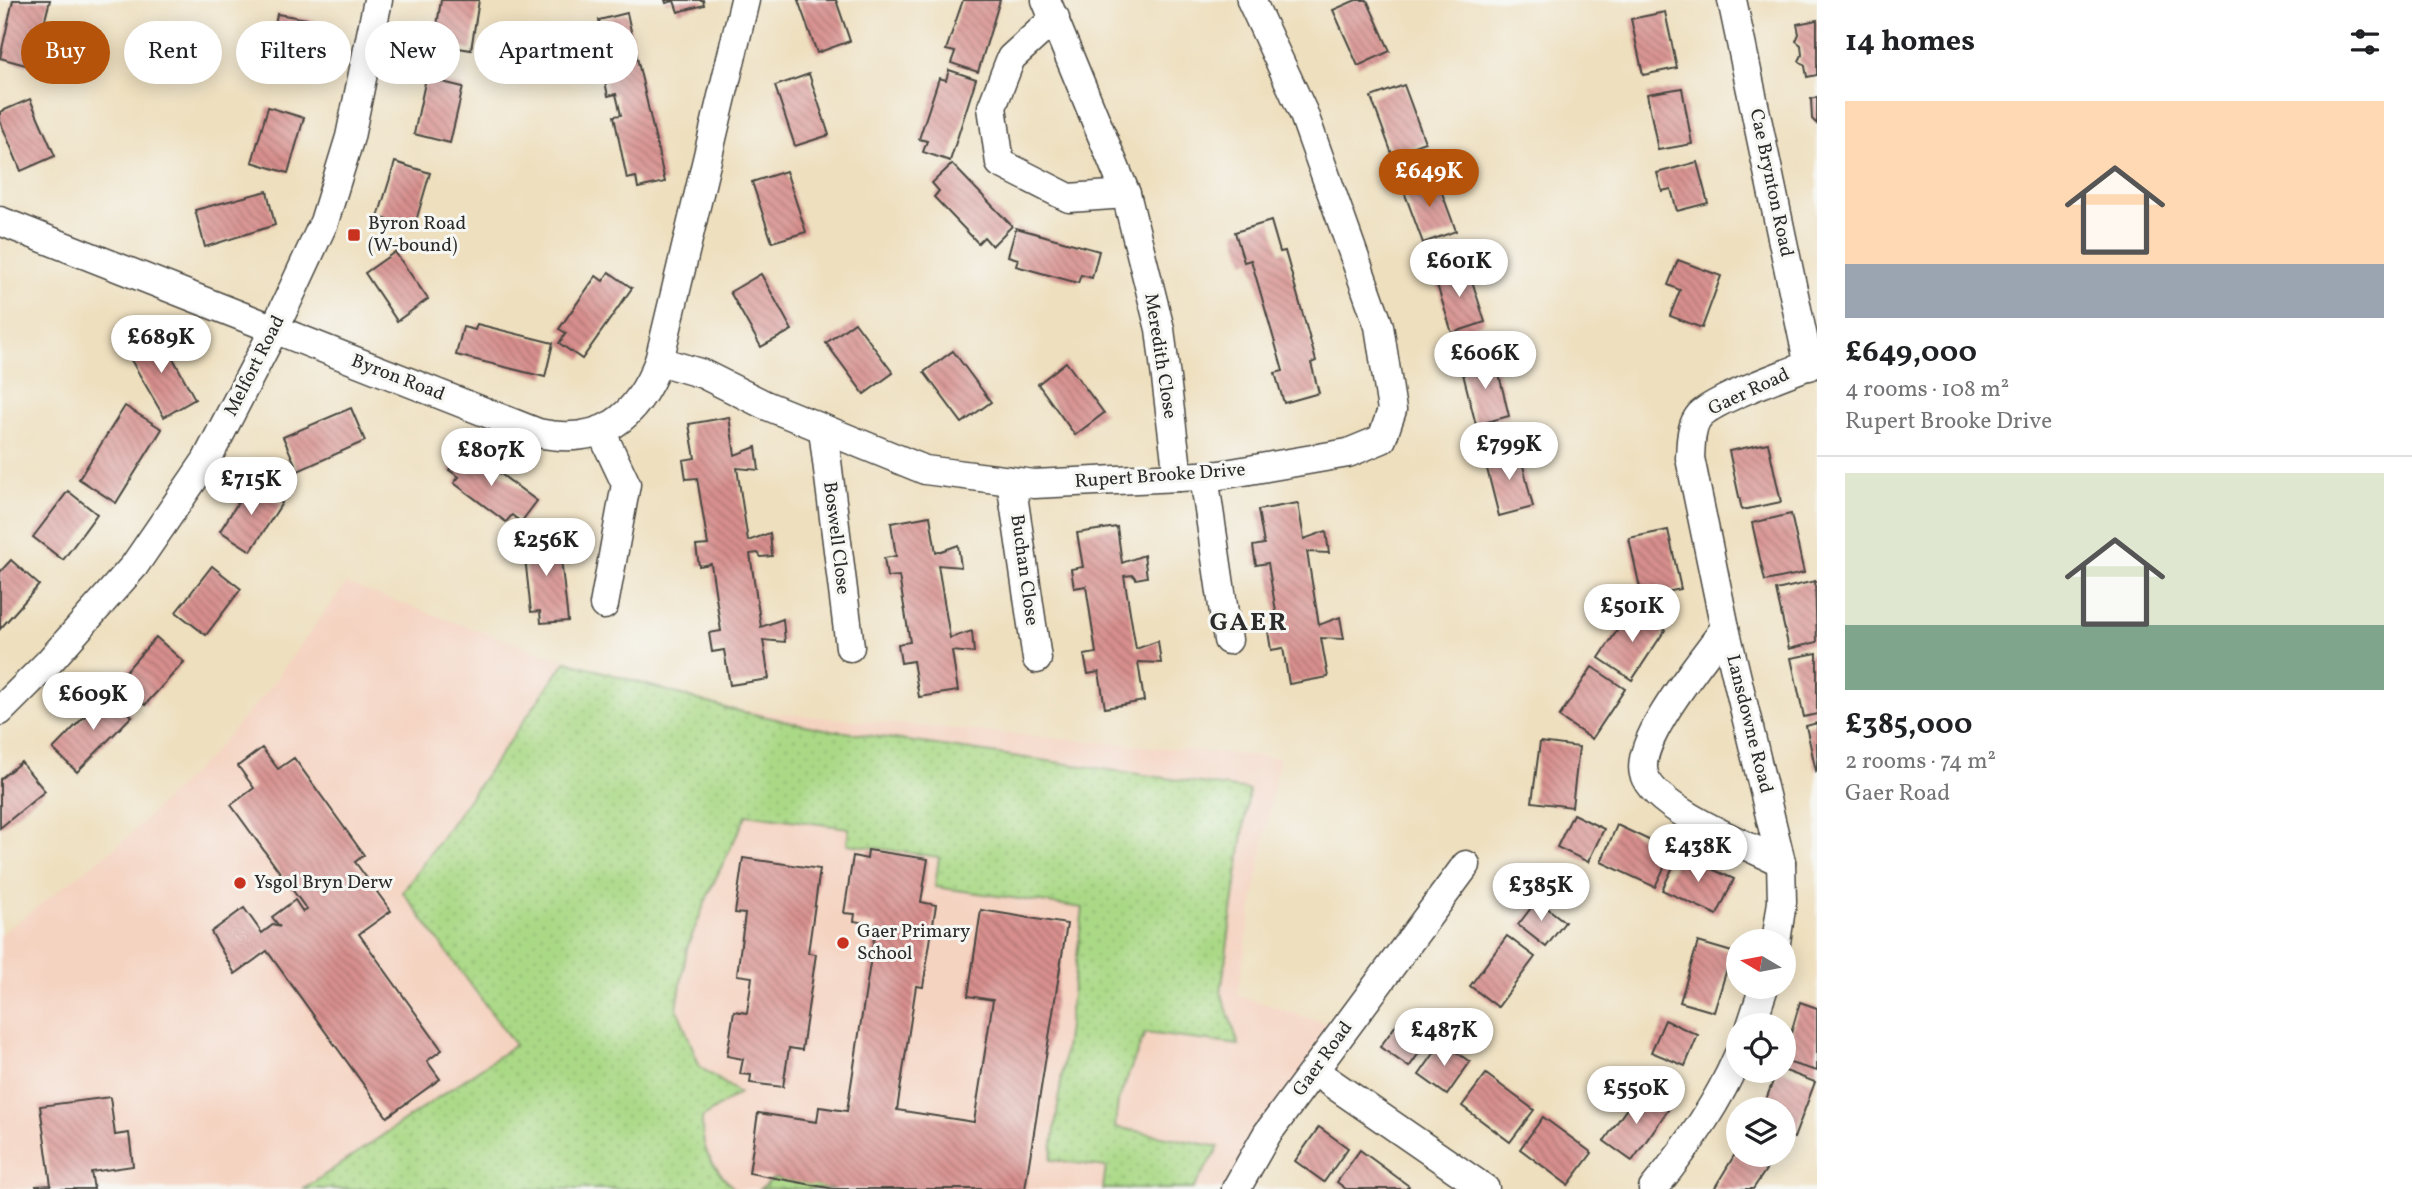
<!DOCTYPE html>
<html lang="en">
<head>
<meta charset="utf-8">
<style>
	:root { --surface:#fff; --page:#f6f6f6; --text:#202124; --muted:#757577; --line:#e0e0e0; --accent:#b45309 }
	body { margin:0; font-family:Vollkorn,serif; background:var(--page); color:var(--text); height:100vh; display:flex; flex-direction:column; font-size:26px; white-space:nowrap }
	* { box-sizing:border-box; margin:0 }
	p { font-size:23px; color:var(--muted) }
	.icon { flex:none; width:38px; height:38px; fill:none; stroke:currentColor; stroke-width:2; stroke-linecap:round; stroke-linejoin:round }
	.map { position:relative; flex:1; overflow:hidden }
	.sheet { display:flex; flex-direction:column; background:var(--surface); width:595px }
	.sheet>* { flex:none }
	.guide { position:absolute; left:21px; top:21px; width:665px; height:63px; display:flex; gap:14px }
	.needle { width:46px; rotate:280deg }
	.fabs { position:absolute; left:1726px; top:929px; display:grid; gap:14px }
	.fabs a { display:grid; place-items:center; width:70px; height:70px; border-radius:50%; background:var(--surface); box-shadow:0 4px 18px #0003; font-size:35px }
	.price { position:absolute; translate:-50% -60px; padding:0 16px; border-radius:24px; background:#fff; color:#222; font-size:23px; line-height:46px; filter:drop-shadow(0 2px 4px #0008) }
	.price::after { content:''; position:absolute; left:50%; top:42px; width:21px; height:16px; margin-left:-10px; background:inherit; clip-path:polygon(0 0,100% 0,50% 100%) }
	.price.selected { background:var(--accent); color:#fff }
	ul { padding:0; list-style:none }
	li { display:grid; align-content:center; gap:14px; height:371px; padding:0 28px }
	li+li { border-top:2px solid var(--line) }
	li span { display:grid; place-items:center; height:217px; border-radius:0px; color:#555 }
	li>.icon { margin-inline-start:auto }
	span .icon { width:126px; height:126px; fill:#fffc; stroke-width:1 }
	li b { font-size:30px }
	h2 { display:flex; justify-content:space-between; align-items:center; height:84px; padding:0 28px; font-size:30px }
	.pill { padding:0 24px; border-radius:32px; background:var(--surface); box-shadow:0 4px 18px #0003; font-size:24px; line-height:63px }
	.pill.selected { background:var(--accent); color:#fff }
	main { display:flex; flex:1; min-height:0 }
	.map>svg:first-child { display:block }
	.built { fill:#f5d3c1 }
	.green { fill:url(#green-dots); stroke:#6a8258; stroke-width:2 }
	.building { fill:url(#building-back-hatch) }
	.lines { fill:none; stroke-linecap:round; stroke-linejoin:round }
	.street-casing { stroke:#484641; stroke-width:31 }
	.street { stroke:#fff; stroke-width:28 }
	.poi-dot { fill:#c8321e; stroke:#f6f6f2; stroke-width:2.5 }
	.labels { text-anchor:middle; dominant-baseline:central; stroke-width:6; stroke-linejoin:round; paint-order:stroke }
	.street-label { font-size:19px; fill:#2b2b2b; stroke:#f6f6f2 }
	.poi-label { font-size:19px; fill:#2b2b2b; stroke:#f6f6f2; text-anchor:start }
	.district-label { font-size:26px; font-weight:bold; letter-spacing:2px; fill:#2b2b2b; stroke:#f6f6f2 }
</style>
</head>
<body>
<main>
<div class="map">
<svg width="1817" height="1189" viewBox="0 0 1817 1189">
	<defs>
		<pattern id="green-dots" width="8" height="8" patternUnits="userSpaceOnUse" patternTransform="scale(1.75)"><rect width="8" height="8" fill="#aad986"/><path d="M2 2h.1M6 6h.1" fill="none" stroke="#92ba74" stroke-width="1.8" stroke-linecap="round"/></pattern>
		<pattern id="building-back-hatch" width="6" height="6" patternUnits="userSpaceOnUse" patternTransform="scale(1.75)"><rect width="6" height="6" fill="#d78f8d"/><path d="M-1 5l2 2M0 0l6 6M5-1l2 2" fill="none" stroke="#af7573"/></pattern>
	</defs>
	<rect width="100%" height="100%" fill="#f6f6f2"/>
	<filter id="ink" filterUnits="userSpaceOnUse"><feTurbulence type="fractalNoise" baseFrequency=".0143" numOctaves="2"/><feDisplacementMap in="SourceGraphic" scale="14" xChannelSelector="R" yChannelSelector="G"/><feConvolveMatrix kernelMatrix="1 2 1 2 8 2 1 2 1" color-interpolation-filters="sRGB"/></filter>
	<filter id="wash" filterUnits="userSpaceOnUse"><feTurbulence type="fractalNoise" baseFrequency=".00686" numOctaves="4" result="noise"/><feDisplacementMap in="SourceGraphic" scale="28" xChannelSelector="R" yChannelSelector="G"/><feGaussianBlur stdDeviation="1.57" result="paint"/><feColorMatrix in="noise" values="0 0 0 0 0 0 0 0 0 0 0 0 0 0 0 0 0 1.4 0 .05"/><feComposite in="paint" operator="in"/></filter>
	<g filter="url(#wash)">
		<rect width="100%" height="100%" fill="#eedfbe"/>
		<path class="built" d="M346 584 566 661 729 709 1279 758 1237 995 1344 1029 1236 1189H0V935L122 842 210 756 263 696Z"/>
		<g class="green">
			<path d="M566 661 729 709 824 729 1249 790 1221 992 1239 1045 1145 1033 1118 1101 1115 1127 1219 1147 1193 1189H1103L1106 1167 1051 1160 1083 908 935 887 939 857 847 844 849 828 747 814 711 888 687 948 677 1008 700 1067 739 1093 702 1118C701 1154 711 1163 734 1189H304L515 1045 403 892Z"/>
			<path d="M774 1178 834 1187V1189H760Z"/>
		</g>
		<g id="blocks">
			<g class="building">
				<path d="M13 0H50L33 67 0 58Z"/>
				<path d="M441 0H479L471 50 434 44Z"/>
				<path d="M665 0H703L704 5 678 12 674 1 666 3Z"/>
				<path d="M798 0H836L850 41 817 53Z"/>
				<path d="M963 0H1000L978 72 951 63 955 52 946 50Z"/>
				<path d="M1356 0H1367L1390 51 1358 66 1333 10Z"/>
				<path d="M1665 12 1677 68 1643 75 1631 19Z"/>
				<path d="M627 13 665 182 638 188 636 177 627 179 614 116 621 115 616 94 608 96 595 33 601 32 599 20Z"/>
				<path d="M277 14 314 20 304 77 267 70Z"/>
				<path d="M1817 20V75L1807 77 1805 66 1799 61 1802 55 1801 45 1796 41 1799 34 1797 24Z"/>
				<path d="M949 70 976 79 950 161 923 152 927 141 919 139 939 78 946 80Z"/>
				<path d="M809 74 829 135 795 146 775 86Z"/>
				<path d="M426 78 463 87 450 143 414 134Z"/>
				<path d="M1404 85 1425 142 1392 154 1371 97Z"/>
				<path d="M1682 88 1692 144 1658 150 1647 94Z"/>
				<path d="M1817 97V124L1812 119 1811 99Z"/>
				<path d="M30 99 55 156 21 171 0 121V112Z"/>
				<path d="M268 107 304 118 288 173 252 162Z"/>
				<path d="M395 162 430 173 414 228 378 217Z"/>
				<path d="M1697 162 1708 203 1677 211 1671 189 1662 191 1657 173Z"/>
				<path d="M952 164 1012 226 992 246 984 237 978 243 934 197 939 191 932 183Z"/>
				<path d="M786 171 806 232 772 242 752 182Z"/>
				<path d="M1435 174 1456 231 1423 243 1402 186Z"/>
				<path d="M267 191 275 225 205 247 195 210Z"/>
				<path d="M1271 221 1280 252 1285 251 1316 361 1311 363 1319 393 1284 403 1275 373 1283 371 1275 343 1251 260 1244 262 1235 232Z"/>
				<path d="M1016 228 1099 251 1092 278 1081 275 1078 283 1016 266 1018 259 1008 256Z"/>
				<path d="M395 252 428 299 397 321 365 273Z"/>
				<path d="M1678 260 1721 276 1702 328 1670 316 1680 290 1668 285Z"/>
				<path d="M1467 265 1485 322 1452 333 1434 275Z"/>
				<path d="M609 272 632 288 582 359 559 343 566 333 559 329 596 276 603 281Z"/>
				<path d="M761 274 792 330 761 347 730 292Z"/>
				<path d="M855 322 893 373 864 394 826 343Z"/>
				<path d="M477 324 553 343 545 377 456 355 463 327 475 330Z"/>
				<path d="M160 334 195 399 164 417 127 353Z"/>
				<path d="M953 351 991 402 962 423 924 372Z"/>
				<path d="M1495 358 1509 416 1476 425 1461 366Z"/>
				<path d="M1066 362 1104 413 1075 435 1038 384Z"/>
				<path d="M125 406 162 429 116 503 79 479Z"/>
				<path d="M351 408 365 441 298 471 283 437Z"/>
				<path d="M729 417 735 455 756 447 759 470 737 468 748 541 770 533 772 556 761 557 758 553 750 554 761 627 783 619 785 642 763 640 769 679 730 685 724 650 712 652 709 633 721 631 711 564 699 566 696 546 708 545 697 478 686 479 683 460 695 458 689 424Z"/>
				<path d="M1768 443 1781 502 1742 510 1729 451Z"/>
				<path d="M466 448 537 501 521 522 512 515 506 522 454 483 459 477 449 470Z"/>
				<path d="M1519 449 1533 507 1499 516 1484 457Z"/>
				<path d="M251 482 282 503 251 551 220 531Z"/>
				<path d="M68 491 97 514 63 560 33 537Z"/>
				<path d="M1298 503 1304 539 1326 531 1329 553 1307 552 1319 625 1340 617 1344 639 1321 638 1328 677 1289 684 1283 648 1271 650 1268 631 1279 630 1268 563 1256 565 1253 546 1264 544 1258 510Z"/>
				<path d="M1791 514 1804 573 1765 581 1752 523Z"/>
				<path d="M930 516 936 553 958 545 961 567 938 565 950 638 972 631 974 653 952 651 958 691 919 697 913 661 901 663 898 644 910 642 899 576 887 577 884 558 896 556 891 523Z"/>
				<path d="M1117 527 1122 563 1144 555 1147 577 1136 579 1133 575 1124 576 1136 649 1158 641 1161 663 1138 662 1144 701 1105 708 1099 672 1088 674 1084 655 1096 653 1086 586 1074 588 1071 569 1083 567 1077 533Z"/>
				<path d="M1668 530 1681 589 1642 597 1629 538Z"/>
				<path d="M558 532 568 621 541 623 540 611 531 612 524 548 533 547 531 535Z"/>
				<path d="M11 560 39 585 0 629V572Z"/>
				<path d="M212 566 241 589 206 635 176 612Z"/>
				<path d="M1815 581 1817 642 1789 649 1776 590Z"/>
				<path d="M1632 608 1665 630 1632 680 1599 658Z"/>
				<path d="M156 637 184 662 145 705 118 680Z"/>
				<path d="M1817 653V714L1804 717 1791 658Z"/>
				<path d="M1592 667 1625 689 1592 739 1559 717Z"/>
				<path d="M108 692 132 716 77 772 53 749Z"/>
				<path d="M1817 723V770L1816 771 1806 726Z"/>
				<path d="M1540 742 1579 747 1572 807 1532 802Z"/>
				<path d="M262 748 278 769 294 758 364 855 355 862 391 911 359 934 442 1050 427 1061 440 1079 387 1117 267 951 235 974 211 932 244 908 262 933 274 924 280 927 272 917 295 900 303 912 307 910 231 805 254 788 238 766Z"/>
				<path d="M21 762 45 791 0 828V779Z"/>
				<path d="M1573 814 1604 829 1588 862 1557 847Z"/>
				<path d="M1617 825 1672 851 1655 887 1601 862Z"/>
				<path d="M868 850 928 859 921 902 936 905 923 987 916 986 897 1110 974 1122 993 1000 968 996 981 910 1067 924 1025 1189H834L749 1173 758 1113 817 1122 819 1107 847 1111 876 925 854 921 855 914 844 913 853 856 867 859Z"/>
				<path d="M1679 854 1734 879 1717 915 1662 890Z"/>
				<path d="M743 858 820 869 808 953 816 954 802 1050 789 1048 783 1087 750 1083 751 1075 740 1074 743 1059 727 1056 734 1011 747 1013 752 977 737 975 745 914 735 913Z"/>
				<path d="M1537 900 1565 922 1546 947 1518 925Z"/>
				<path d="M1507 936 1535 957 1498 1007 1470 986Z"/>
				<path d="M1698 942 1732 952 1714 1012 1680 1002Z"/>
				<path d="M1800 1002 1817 1008V1071L1783 1061Z"/>
				<path d="M1404 1014 1432 1035 1409 1067 1380 1047Z"/>
				<path d="M1665 1020 1698 1035 1685 1066 1651 1052Z"/>
				<path d="M1442 1042 1470 1062 1447 1095 1419 1075Z"/>
				<path d="M1783 1070 1815 1082 1794 1138 1783 1134V1110H1762L1777 1071Z"/>
				<path d="M1486 1074 1534 1110 1510 1142 1462 1106Z"/>
				<path d="M1640 1090 1668 1110 1632 1161 1604 1141Z"/>
				<path d="M110 1097 115 1135 129 1133 133 1166 91 1172 94 1189H37L36 1186 51 1185 40 1106Z"/>
				<path d="M1543 1117 1592 1153 1568 1185 1520 1149Z"/>
				<path d="M1319 1127 1348 1148 1324 1182 1295 1161Z"/>
				<path d="M1738 1149V1155H1776L1753 1189H1714Z"/>
				<path d="M1360 1150 1409 1186 1406 1189H1346L1337 1182Z"/>
			</g>
		</g>
	</g>
	<g filter="url(#ink)">
		<use href="#blocks" fill-opacity="0" stroke="#484641" stroke-width="2"/>
		<g class="lines">
			<g class="street-casing">
				<g id="street">
					<path d="M1046 0 1126 194 1160 329 1178 477"/>
					<path d="M1732 0 1809 366"/>
					<path d="M1055 18 1011 58 992 107 1000 163 1069 198 1126 194"/>
					<path d="M0 221 538 433C602 446 636 419 659 361L745 0"/>
					<path d="M659 361 703 374 765 405 925 470 1034 484 1220 475 1348 453 1382 439 1392 410 1379 326 1303 112 1251 0"/>
					<path d="M823 429 850 647"/>
					<path d="M601 431 626 484 604 605"/>
					<path d="M1204 476 1228 640"/>
					<path d="M1011 481 1037 659"/>
					<path d="M1725 628C1705 657 1634 740 1644 774 1654 809 1749 846 1781 862"/>
					<path d="M0 711 48 663 134 566 206 461 274 330 324 222 350 137 378 0"/>
					<path d="M1776 942 1782 902 1781 862 1725 628 1690 458C1691 444 1690 426 1700 415 1715 399 1793 371 1817 362"/>
					<path d="M1751 1026 1764 987"/>
					<path d="M1314 1071 1485 1189"/>
					<path d="M1236 1189 1267 1134 1466 865"/>
					<path d="M1653 1189C1687 1148 1717 1105 1738 1056"/>
				</g>
			</g>
			<use href="#street" class="street"/>
		</g>
	</g>
	<g class="poi-dot">
		<rect x="347" y="228" width="14" height="14" rx="3.5"/>
		<circle cx="240" cy="883" r="7"/>
		<circle cx="843" cy="943" r="7"/>
	</g>
	<g class="labels">
		<g class="street-label">
			<text transform="translate(1771 183) rotate(78)">Cae Brynton Road</text>
			<text transform="translate(1160 356) rotate(81)">Meredith Close</text>
			<text transform="translate(255 366) rotate(-63)">Melfort Road</text>
			<text transform="translate(398 378) rotate(21)">Byron Road</text>
			<text transform="translate(1749 392) rotate(-25)">Gaer Road</text>
			<text transform="translate(1160 476) rotate(-4)">Rupert Brooke Drive</text>
			<text transform="translate(836 538) rotate(83)">Boswell Close</text>
			<text transform="translate(1024 570) rotate(82)">Buchan Close</text>
			<text transform="translate(1749 724) rotate(76)">Lansdowne Road</text>
			<text transform="translate(1323 1059) rotate(-54)">Gaer Road</text>
		</g>
		<g class="poi-label">
			<text x="368" y="224">Byron Road<tspan x="368" dy="22">(W-bound)</tspan></text>
			<text x="254" y="883">Ysgol Bryn Derw</text>
			<text x="857" y="932">Gaer Primary<tspan x="857" dy="22">School</tspan></text>
		</g>
		<g class="district-label">
			<text x="1249" y="623">GAER</text>
		</g>
	</g>
</svg>
<div class="fabs">
<a><svg class="needle" viewBox="-14 -14 28 28"><path d="M0-13l5 13h-10z" fill="#e53935"/><path d="M0 13l5-13h-10z" fill="#757577"/></svg></a>
<a><svg class="icon" aria-label="locate" viewBox="0 0 24 24"><circle cx="12" cy="12" r="6"/><path d="M12 2v4M12 18v4M2 12h4M18 12h4"/></svg></a>
<a><svg class="icon" aria-label="layers" viewBox="0 0 24 24"><path d="M12 4l9 5-9 5-9-5zM3 14l9 5 9-5"/></svg></a>
</div>
<b class="price selected" style="left:1429px;top:209px">£649K</b>
<b class="price" style="left:1459px;top:299px">£601K</b>
<b class="price" style="left:161px;top:375px">£689K</b>
<b class="price" style="left:1485px;top:391px">£606K</b>
<b class="price" style="left:1509px;top:482px">£799K</b>
<b class="price" style="left:491px;top:488px">£807K</b>
<b class="price" style="left:251px;top:517px">£715K</b>
<b class="price" style="left:546px;top:578px">£256K</b>
<b class="price" style="left:1632px;top:644px">£501K</b>
<b class="price" style="left:93px;top:732px">£609K</b>
<b class="price" style="left:1698px;top:884px">£438K</b>
<b class="price" style="left:1541px;top:923px">£385K</b>
<b class="price" style="left:1444px;top:1068px">£487K</b>
<b class="price" style="left:1636px;top:1126px">£550K</b>
<div class="guide">
<a class="pill selected">Buy</a>
<a class="pill">Rent</a>
<a class="pill">Filters</a>
<a class="pill">New</a>
<a class="pill">Apartment</a>
</div>
</div>
<section class="sheet">
<h2>14 homes<svg class="icon" aria-label="filters" viewBox="0 0 24 24"><path d="M4 7h16M4 17h16"/><circle cx="9" cy="7" r="2"/><circle cx="15" cy="17" r="2"/></svg></h2>
<ul>
<li><span style="background:linear-gradient(#ffd9b3 75%,#9aa5b1 0)"><svg class="icon" aria-label="home" viewBox="0 0 24 24"><path d="M3 11l9-7 9 7M6 9v11h12V9"/></svg></span><div><b>£649,000</b><p>4 rooms · 108 m²</p><p>Rupert Brooke Drive</p></div></li>
<li><span style="background:linear-gradient(#dfe7d0 70%,#7fa58c 0)"><svg class="icon" aria-label="home" viewBox="0 0 24 24"><path d="M3 11l9-7 9 7M6 9v11h12V9"/></svg></span><div><b>£385,000</b><p>2 rooms · 74 m²</p><p>Gaer Road</p></div></li>
</ul>
</section>
</main>
</body>
</html>
